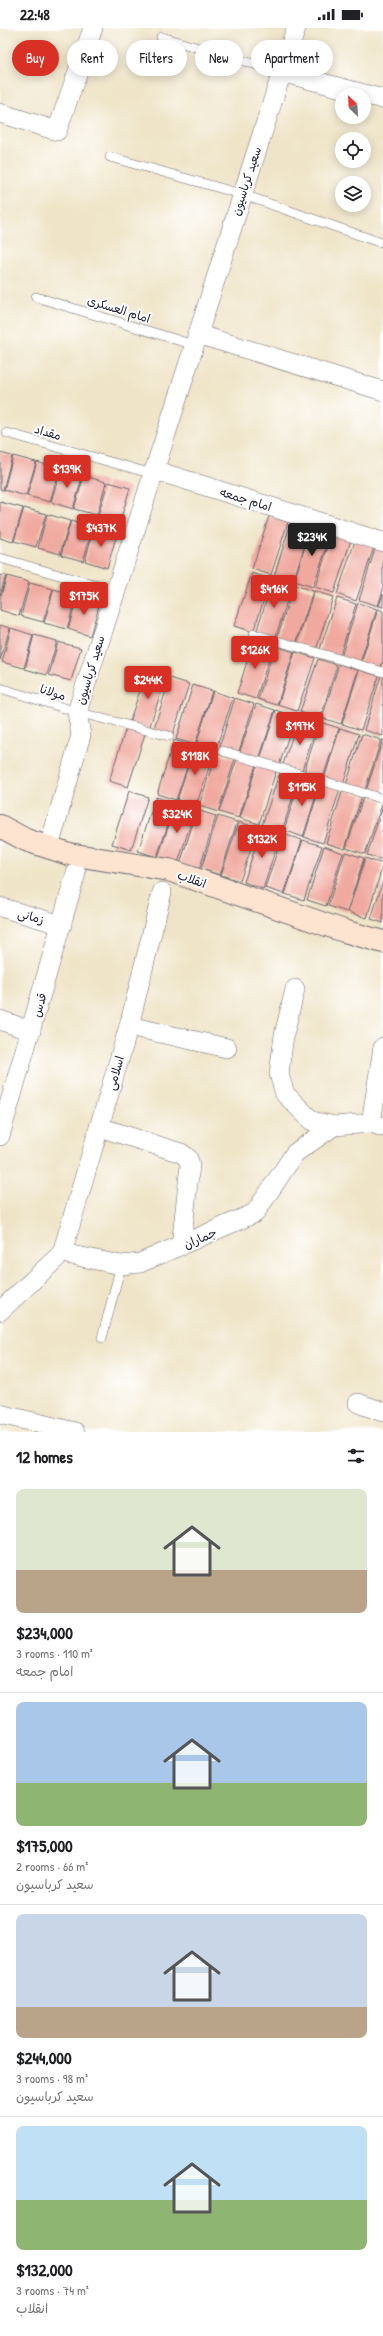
<!DOCTYPE html>
<html lang="en">
<head>
<meta charset="utf-8">
<style>
	:root { --surface:#fff; --page:#f6f6f6; --text:#202124; --muted:#757577; --line:#e0e0e0; --accent:#d93025 }
	body { margin:0; font-family:"Patrick Hand","Playpen Sans Arabic",sans-serif; background:var(--page); color:var(--text); height:100vh; display:flex; flex-direction:column; font-size:15px; white-space:nowrap }
	* { box-sizing:border-box; margin:0 }
	p { font-size:13px; color:var(--muted) }
	.icon { flex:none; width:22px; height:22px; fill:none; stroke:currentColor; stroke-width:2; stroke-linecap:round; stroke-linejoin:round }
	.map { position:relative; height:1404px; overflow:hidden }
	.side { display:flex; flex-direction:column; background:var(--surface); flex:1 }
	.side>* { flex:none }
	.banner { position:absolute; left:12px; top:12px; width:359px; height:36px; display:flex; gap:8px }
	.needle { width:26px; rotate:335deg }
	.buttons { position:absolute; left:335px; top:60px; display:grid; gap:8px }
	.buttons a { display:grid; place-items:center; width:36px; height:36px; border-radius:50%; background:var(--surface); box-shadow:0 2px 10px #0003; font-size:20px }
	.price { position:absolute; translate:-50% -34px; padding:0 9px; border-radius:4px; background:var(--accent); color:#fff; font-size:13px; line-height:26px; filter:drop-shadow(0 1px 2px #0008) }
	.price::after { content:''; position:absolute; left:50%; top:24px; width:12px; height:9px; margin-left:-6px; background:inherit; clip-path:polygon(0 0,100% 0,50% 100%) }
	.price.active { background:#222; color:#fff }
	ul { padding:0; list-style:none }
	li { display:grid; align-content:center; gap:8px; height:212px; padding:0 16px }
	li+li { border-top:1px solid var(--line) }
	li span { display:grid; place-items:center; height:124px; border-radius:8px; color:#555 }
	li>.icon { margin-inline-start:auto }
	span .icon { width:72px; height:72px; fill:#fffc; stroke-width:1 }
	li b { font-size:17px }
	h2 { display:flex; justify-content:space-between; align-items:center; height:48px; padding:0 16px; font-size:17px }
	.pill { padding:0 14px; border-radius:18px; background:var(--surface); box-shadow:0 2px 10px #0003; font-size:14px; line-height:36px }
	.pill.active { background:var(--accent); color:#fff }
	.status { display:flex; justify-content:space-between; align-items:center; height:28px; padding:0 20px; background:var(--surface); direction:ltr }
	.status svg { height:11px; fill:currentColor }
	.map>svg:first-child { display:block }
	.building { fill:#f0a99f }
	.lines { fill:none; stroke-linecap:round; stroke-linejoin:round }
	.lane-casing { stroke:#6a666c; stroke-width:10 }
	.street-casing { stroke:#6a666c; stroke-width:20 }
	.secondary-casing { stroke:#6a666c; stroke-width:24 }
	.lane { stroke:#fff; stroke-width:9 }
	.street { stroke:#fff; stroke-width:19 }
	.secondary { stroke:#fde4d1; stroke-width:22 }
	.labels { text-anchor:middle; dominant-baseline:central; stroke-width:4; stroke-linejoin:round; paint-order:stroke }
	.street-label { font-size:12px; fill:#22223b; stroke:#fff }
</style>
</head>
<body>
<div class="status"><b>22:48</b><svg viewBox="0 0 49 12"><path d="M0 12V9h3v3zM5 12V6h3v6zM10 12V3h3v9zM15 12V0h3v12zM26 1h20v11H26zM47 4h2v5h-2z"/></svg></div>
<div class="map">
<svg width="383" height="1404" viewBox="0 0 383 1404">
	<rect width="100%" height="100%" fill="#fff"/>
	<filter id="ink" filterUnits="userSpaceOnUse"><feTurbulence type="fractalNoise" baseFrequency=".025" numOctaves="2"/><feDisplacementMap in="SourceGraphic" scale="8" xChannelSelector="R" yChannelSelector="G"/><feConvolveMatrix kernelMatrix="1 2 1 2 8 2 1 2 1" color-interpolation-filters="sRGB"/></filter>
	<filter id="wash" filterUnits="userSpaceOnUse"><feTurbulence type="fractalNoise" baseFrequency=".012" numOctaves="4" result="noise"/><feDisplacementMap in="SourceGraphic" scale="16" xChannelSelector="R" yChannelSelector="G"/><feGaussianBlur stdDeviation="0.9" result="paint"/><feColorMatrix in="noise" values="0 0 0 0 0 0 0 0 0 0 0 0 0 0 0 0 0 1.4 0 .05"/><feComposite in="paint" operator="in"/></filter>
	<g filter="url(#wash)">
		<rect width="100%" height="100%" fill="#efe4c7"/>
		<g id="blocks">
			<g class="building">
				<path d="M0 425 12 428 3 462 0 461Z"/>
				<path d="M13 428 36 434 26 468 4 462Z"/>
				<path d="M37 434 59 441 50 474 27 468Z"/>
				<path d="M61 441 83 447 73 481 51 474Z"/>
				<path d="M84 448 106 454 97 487 74 481Z"/>
				<path d="M108 454 130 460 120 494 98 488Z"/>
				<path d="M0 474 23 480 13 514 0 510Z"/>
				<path d="M24 480 46 486 36 519 14 513Z"/>
				<path d="M47 486 70 493 60 526 38 520Z"/>
				<path d="M269 488 288 494 271 547 252 541Z"/>
				<path d="M71 493 93 500 83 533 61 527Z"/>
				<path d="M291 494 310 500 293 554 274 548Z"/>
				<path d="M94 500 117 506 107 540 85 533Z"/>
				<path d="M311 500 331 506 313 559 294 553Z"/>
				<path d="M332 506 351 512 334 565 315 559Z"/>
				<path d="M355 513 374 519 356 573 337 566Z"/>
				<path d="M376 518 383 521V562L378 578 359 572Z"/>
				<path d="M252 545 271 551 253 604 234 598Z"/>
				<path d="M0 547 6 548 0 567Z"/>
				<path d="M7 548 29 554 19 588 0 582V571Z"/>
				<path d="M273 551 292 557 275 611 256 605Z"/>
				<path d="M30 555 53 561 43 594 21 588Z"/>
				<path d="M294 557 313 563 296 616 277 610Z"/>
				<path d="M54 561 76 568 67 601 44 595Z"/>
				<path d="M314 563 333 569 316 622 297 616Z"/>
				<path d="M383 566V579L379 578Z"/>
				<path d="M78 568 100 574 90 608 68 601Z"/>
				<path d="M337 570 356 576 339 630 319 624Z"/>
				<path d="M358 575 377 581 360 635 341 629Z"/>
				<path d="M378 581 383 583V632L380 641 361 635Z"/>
				<path d="M0 597 10 600 0 632Z"/>
				<path d="M11 600 33 607 24 640 2 634Z"/>
				<path d="M34 607 57 613 47 647 25 641Z"/>
				<path d="M254 612 273 618 256 671 237 665Z"/>
				<path d="M58 614 81 620 71 653 49 647Z"/>
				<path d="M275 618 294 624 277 677 258 671Z"/>
				<path d="M295 624 315 630 297 683 278 677Z"/>
				<path d="M318 631 337 637 320 691 300 684Z"/>
				<path d="M339 636 358 642 341 696 322 690Z"/>
				<path d="M147 642 166 648 149 701 129 695Z"/>
				<path d="M359 642 379 648 361 702 342 696Z"/>
				<path d="M381 648 383 649V708L364 702Z"/>
				<path d="M170 650 189 656 172 709 153 703Z"/>
				<path d="M193 657 212 663 195 717 176 711Z"/>
				<path d="M213 663 233 670 215 723 196 717Z"/>
				<path d="M235 670 254 676 237 729 218 723Z"/>
				<path d="M256 676 275 682 258 735 238 729Z"/>
				<path d="M276 682 295 688 278 741 259 735Z"/>
				<path d="M299 689 318 695 300 748 281 742Z"/>
				<path d="M320 694 339 700 322 753 303 747Z"/>
				<path d="M126 700 145 706 128 759 109 753Z"/>
				<path d="M340 700 359 706 342 760 323 754Z"/>
				<path d="M362 706 381 712 364 766 345 760Z"/>
				<path d="M383 711V771L365 766Z"/>
				<path d="M174 712 194 719 176 772 157 766Z"/>
				<path d="M194 719 214 725 196 778 177 772Z"/>
				<path d="M216 725 235 731 218 784 199 778Z"/>
				<path d="M237 731 256 737 239 790 219 784Z"/>
				<path d="M257 737 276 743 259 796 240 790Z"/>
				<path d="M280 744 299 750 282 803 262 797Z"/>
				<path d="M301 749 320 755 303 809 284 802Z"/>
				<path d="M321 755 340 761 323 815 304 809Z"/>
				<path d="M343 761 362 767 345 821 326 815Z"/>
				<path d="M129 763 148 769 131 822 112 816Z"/>
				<path d="M364 767 383 773 365 826 346 820Z"/>
				<path d="M156 769 175 776 157 829 138 823Z"/>
				<path d="M176 776 195 782 178 835 158 829Z"/>
				<path d="M383 778V832L367 827Z"/>
				<path d="M197 782 216 788 199 842 180 836Z"/>
				<path d="M218 788 237 794 220 847 201 841Z"/>
				<path d="M239 794 258 800 240 853 221 847Z"/>
				<path d="M261 801 280 807 263 861 244 854Z"/>
				<path d="M283 806 302 812 284 866 265 860Z"/>
				<path d="M303 812 322 818 304 872 285 866Z"/>
				<path d="M324 818 343 825 326 878 307 872Z"/>
				<path d="M345 824 364 830 347 884 328 878Z"/>
				<path d="M365 830 383 836 367 890 348 884Z"/>
				<path d="M383 853V895L371 891Z"/>
			</g>
		</g>
	</g>
	<g filter="url(#ink)">
		<use href="#blocks" fill-opacity="0" stroke="#6a666c" stroke-width="1"/>
		<g class="lines">
			<g class="lane-casing">
				<g id="lane">
					<path d="M161 9 281 44"/>
					<path d="M110 129 241 166 379 214"/>
					<path d="M36 269 194 317"/>
					<path d="M7 405 153 446"/>
					<path d="M0 530 115 563"/>
					<path d="M254 606 383 644"/>
					<path d="M0 660 77 684 169 708"/>
					<path d="M223 723 383 771"/>
					<path d="M102 1310 121 1237"/>
				</g>
			</g>
			<g class="street-casing">
				<g id="street">
					<path d="M281 44 383 71"/>
					<path d="M0 85 57 103 93 0"/>
					<path d="M197 306 383 363"/>
					<path d="M154 442 383 514"/>
					<path d="M49 819 81 707 77 684 296 0"/>
					<path d="M0 879 62 897"/>
					<path d="M295 961 284 1007 279 1046 285 1066 312 1093 334 1098"/>
					<path d="M0 992 31 1003"/>
					<path d="M129 998 227 1020"/>
					<path d="M371 1095 383 1019"/>
					<path d="M99 1099 181 1125 188 1130 190 1137 181 1218"/>
					<path d="M0 1108 76 845"/>
					<path d="M62 1225 129 998 162 864"/>
					<path d="M0 1283 62 1225 121 1237 140 1235 255 1185 295 1125 334 1098 371 1095 383 1099"/>
					<path d="M358 1375 383 1384"/>
					<path d="M0 1386 75 1404"/>
				</g>
			</g>
			<g class="secondary-casing">
				<path id="secondary" d="M0 798 26 812 69 826 169 842 344 903 383 914"/>
			</g>
			<use href="#lane" class="lane"/>
			<use href="#street" class="street"/>
			<use href="#secondary" class="secondary"/>
		</g>
	</g>
	<g class="labels">
		<g class="street-label">
			<text transform="translate(246 153) rotate(-72)">سعید کرباسیون</text>
			<text transform="translate(119 281) rotate(17)">امام العسکری</text>
			<text transform="translate(48 404) rotate(16)">مقداد</text>
			<text transform="translate(246 471) rotate(17)">امام جمعه</text>
			<text transform="translate(90 642) rotate(-73)">سعید کرباسیون</text>
			<text transform="translate(53 664) rotate(18)">مولانا</text>
			<text transform="translate(192 851) rotate(20)">انقلاب</text>
			<text transform="translate(31 888) rotate(16)">زمانی</text>
			<text transform="translate(39 977) rotate(-74)">قدس</text>
			<text transform="translate(115 1045) rotate(-74)">اسلامی</text>
			<text transform="translate(200 1210) rotate(-23)">جماران</text>
		</g>
	</g>
</svg>
<div class="buttons">
<a><svg class="needle" viewBox="-14 -14 28 28"><path d="M0-13l5 13h-10z" fill="#e53935"/><path d="M0 13l5-13h-10z" fill="#757577"/></svg></a>
<a><svg class="icon" aria-label="locate" viewBox="0 0 24 24"><circle cx="12" cy="12" r="6"/><path d="M12 2v4M12 18v4M2 12h4M18 12h4"/></svg></a>
<a><svg class="icon" aria-label="layers" viewBox="0 0 24 24"><path d="M12 4l9 5-9 5-9-5zM3 14l9 5 9-5"/></svg></a>
</div>
<b class="price" style="left:67px;top:461px">$139K</b>
<b class="price" style="left:101px;top:520px">$437K</b>
<b class="price active" style="left:312px;top:529px">$234K</b>
<b class="price" style="left:274px;top:581px">$416K</b>
<b class="price" style="left:84px;top:588px">$175K</b>
<b class="price" style="left:255px;top:642px">$126K</b>
<b class="price" style="left:148px;top:672px">$244K</b>
<b class="price" style="left:300px;top:718px">$197K</b>
<b class="price" style="left:195px;top:748px">$118K</b>
<b class="price" style="left:302px;top:779px">$115K</b>
<b class="price" style="left:177px;top:806px">$324K</b>
<b class="price" style="left:262px;top:831px">$132K</b>
<div class="banner">
<a class="pill active">Buy</a>
<a class="pill">Rent</a>
<a class="pill">Filters</a>
<a class="pill">New</a>
<a class="pill">Apartment</a>
</div>
</div>
<section class="side">
<h2>12 homes<svg class="icon" aria-label="filters" viewBox="0 0 24 24"><path d="M4 7h16M4 17h16"/><circle cx="9" cy="7" r="2"/><circle cx="15" cy="17" r="2"/></svg></h2>
<ul>
<li><span style="background:linear-gradient(#dfe7d0 65%,#b9a48a 0)"><svg class="icon" aria-label="home" viewBox="0 0 24 24"><path d="M3 11l9-7 9 7M6 9v11h12V9"/></svg></span><div><b>$234,000</b><p>3 rooms · 110 m²</p><p>امام جمعه</p></div></li>
<li><span style="background:linear-gradient(#a9c7e8 65%,#8fb573 0)"><svg class="icon" aria-label="home" viewBox="0 0 24 24"><path d="M3 11l9-7 9 7M6 9v11h12V9"/></svg></span><div><b>$175,000</b><p>2 rooms · 66 m²</p><p>سعید کرباسیون</p></div></li>
<li><span style="background:linear-gradient(#c9d6e8 75%,#b9a48a 0)"><svg class="icon" aria-label="home" viewBox="0 0 24 24"><path d="M3 11l9-7 9 7M6 9v11h12V9"/></svg></span><div><b>$244,000</b><p>3 rooms · 98 m²</p><p>سعید کرباسیون</p></div></li>
<li><span style="background:linear-gradient(#bfe0f5 60%,#8fb573 0)"><svg class="icon" aria-label="home" viewBox="0 0 24 24"><path d="M3 11l9-7 9 7M6 9v11h12V9"/></svg></span><div><b>$132,000</b><p>3 rooms · 74 m²</p><p>انقلاب</p></div></li>
</ul>
</section>
</body>
</html>
